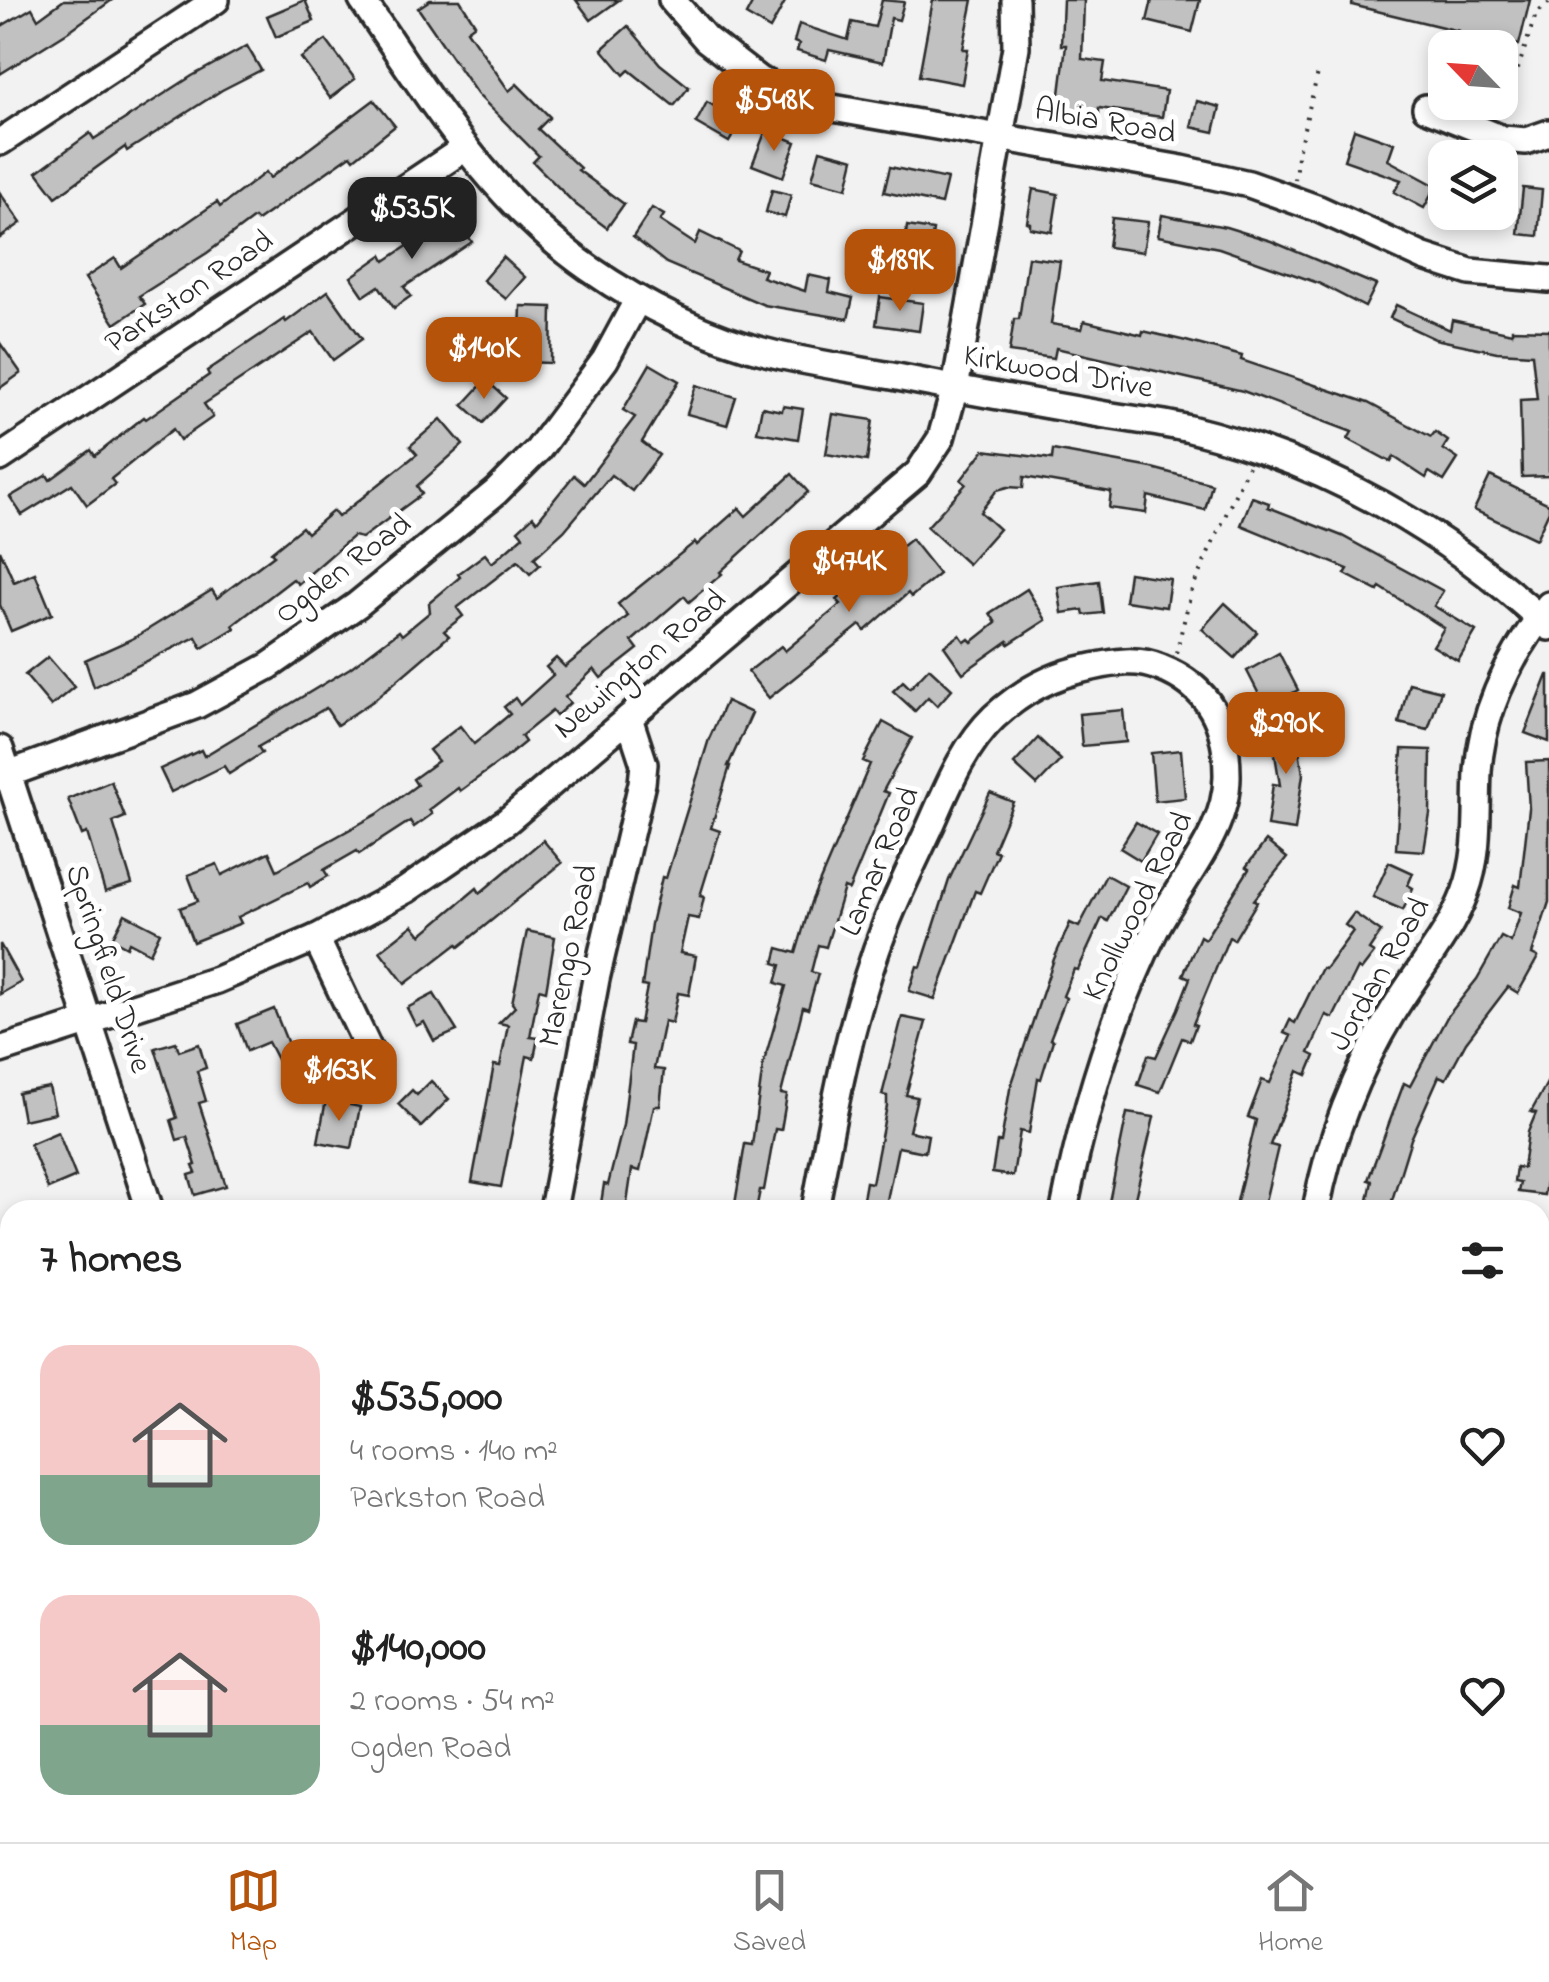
<!DOCTYPE html>
<html lang="en">
<head>
<meta charset="utf-8">
<style>
	:root { --surface:#fff; --page:#f6f6f6; --text:#222; --muted:#767676; --line:#e0e0e0; --accent:#b45309 }
	body { margin:0; font-family:"Indie Flower",sans-serif; background:var(--page); color:var(--text); height:100vh; display:flex; flex-direction:column; font-size:38px; white-space:nowrap }
	* { box-sizing:border-box; margin:0 }
	p { font-size:32px; color:var(--muted) }
	.icon { flex:none; width:55px; height:55px; fill:none; stroke:currentColor; stroke-width:2; stroke-linecap:round; stroke-linejoin:round }
	.map { position:relative; flex:1; overflow:hidden }
	.side { position:absolute; left:0px; top:1200px; width:1550px; height:642px; display:flex; flex-direction:column; background:var(--surface); border-radius:30px 30px 0 0; box-shadow:0 5px 15px #0003 }
	.side>* { flex:none }
	.needle { width:65px; rotate:295deg }
	.buttons { position:absolute; left:1428px; top:30px; display:grid; gap:20px }
	.buttons a { display:grid; place-items:center; width:90px; height:90px; border-radius:20px; background:var(--surface); box-shadow:0 5px 15px #0003; font-size:50px }
	.price { position:absolute; translate:-50% -85px; padding:0 22px; border-radius:20px; background:var(--accent); color:#fff; font-size:32px; line-height:65px; filter:drop-shadow(0 2px 5px #0008) }
	.price::after { content:''; position:absolute; left:50%; top:60px; width:30px; height:22px; margin-left:-15px; background:inherit; clip-path:polygon(0 0,100% 0,50% 100%) }
	.price.on { background:#222; color:#fff }
	ul { padding:0; list-style:none }
	li { display:flex; align-items:center; gap:30px; height:250px; padding:0 40px }
	li span { display:grid; place-items:center; flex:none; width:280px; height:200px; border-radius:30px; color:#555 }
	li>.icon { margin-inline-start:auto }
	span .icon { width:120px; height:120px; fill:#fffc; stroke-width:1 }
	li b { font-size:42px }
	h2 { display:flex; justify-content:space-between; align-items:center; height:120px; padding:0 40px; font-size:42px }
	.dock { display:flex; justify-content:space-around; align-items:center; height:140px; border-top:2px solid var(--line); background:var(--surface); font-size:28px; color:var(--muted) }
	.dock a { display:grid; justify-items:center; gap:5px }
	.dock .on { color:var(--accent) }
	.map>svg:first-child { display:block }
	.building { fill:#c1c1c1; stroke:#2b2b2b; stroke-width:2.5 }
	.lines { fill:none; stroke-linecap:round; stroke-linejoin:round }
	.minor-casing { stroke:#2b2b2b; stroke-width:32 }
	.major-casing { stroke:#2b2b2b; stroke-width:40 }
	.path { stroke:#2b2b2b; stroke-width:4; stroke-dasharray:2.5 8; stroke-linecap:butt }
	.minor { stroke:#fff; stroke-width:25 }
	.major { stroke:#fff; stroke-width:32 }
	.labels { text-anchor:middle; dominant-baseline:central; stroke-width:10; stroke-linejoin:round; paint-order:stroke }
	.street-label { font-size:32px; fill:#2b2b2b; stroke:#fff }
</style>
</head>
<body>
<div class="map">
<svg width="1549" height="1842" viewBox="0 0 1549 1842">
	<rect width="100%" height="100%" fill="#f2f2f2"/>
	<filter id="ink" filterUnits="userSpaceOnUse"><feTurbulence type="fractalNoise" baseFrequency=".01" numOctaves="2"/><feDisplacementMap in="SourceGraphic" scale="20" xChannelSelector="R" yChannelSelector="G"/><feConvolveMatrix kernelMatrix="1 2 1 2 8 2 1 2 1" color-interpolation-filters="sRGB"/></filter>
	<g filter="url(#ink)">
		<g class="building">
			<path d="M64 0H112L69 31 0 74V27L32 8 38 19Z"/>
			<path d="M305 0 314 21 276 37 267 16Z"/>
			<path d="M430 0H460L475 24 467 30 509 91 517 84 550 117 538 129 580 168 578 170 624 204 607 228 575 204 533 162 539 156 477 94 418 8Z"/>
			<path d="M576 0H619L591 20Z"/>
			<path d="M754 0H786L770 29 746 15Z"/>
			<path d="M882 0 904 2 899 20 891 18 883 62 829 50 826 60 797 51 799 44 794 42 799 24 848 40 852 22 875 27Z"/>
			<path d="M933 0H973L963 49H968L962 84 919 76Z"/>
			<path d="M1063 0H1084L1082 59 1105 62 1102 81 1166 91 1162 117 1099 108V114L1058 110 1066 45H1061Z"/>
			<path d="M1152 0H1200L1192 32 1147 21Z"/>
			<path d="M1353 0H1530L1519 45 1504 41 1502 48H1455L1459 31 1352 5Z"/>
			<path d="M628 26 660 64 689 87 674 106 629 70 624 75 602 49Z"/>
			<path d="M326 40 355 79 330 98 301 58Z"/>
			<path d="M247 46 261 70 222 90 127 151 125 147 56 197 37 172 90 133 94 139 192 76Z"/>
			<path d="M374 100 395 126 354 159 351 155 257 221 254 218 207 253 139 296 145 304 115 324 85 278 115 258 121 268 217 202 220 207 266 172 270 178Z"/>
			<path d="M1197 101 1220 107 1214 132 1191 127Z"/>
			<path d="M707 102 741 121 729 142 696 123Z"/>
			<path d="M1354 129 1394 143 1388 160 1436 186 1424 208 1394 192 1401 180 1344 160Z"/>
			<path d="M766 130 796 142 783 177 752 165Z"/>
			<path d="M820 150 854 159 847 188 812 179Z"/>
			<path d="M890 167 947 179 941 204 884 192Z"/>
			<path d="M1523 188 1542 190 1538 236 1518 234Z"/>
			<path d="M1033 189 1058 194 1052 232 1030 228V223L1027 222Z"/>
			<path d="M772 190 791 195 785 217 766 212Z"/>
			<path d="M0 193 21 223 0 238Z"/>
			<path d="M652 208 664 215 660 221 695 244 700 232 739 251 735 260 765 270 762 277 805 291 808 275 831 280 829 292 853 298 848 319 764 305 666 263 633 237Z"/>
			<path d="M454 215 472 242 404 287 411 296 394 308 379 286 364 296 351 277 382 255 385 261Z"/>
			<path d="M1162 215 1226 227 1271 241 1376 285 1365 307 1318 283 1219 248 1158 236Z"/>
			<path d="M1112 218 1148 222 1143 252 1108 247Z"/>
			<path d="M907 226 933 230 927 268 902 265Z"/>
			<path d="M503 257 525 277 506 299 483 280Z"/>
			<path d="M1028 257 1060 261 1051 324 1082 329 1084 321 1142 335 1143 331 1186 341 1242 356 1241 360 1368 403 1431 437 1435 432 1448 441 1443 449 1458 459 1444 481 1429 472 1426 478 1394 457 1391 462 1348 439 1352 432 1243 391 1056 348 1054 358 1009 352 1014 319H1019Z"/>
			<path d="M328 291 362 339 333 360 313 332 204 404 213 417 180 440 173 429 111 479 115 484 87 505 72 484 22 515 10 497 47 475 50 480 91 450 95 456 144 417 146 419 209 375 207 371 284 319 286 322Z"/>
			<path d="M880 297 923 303 919 331 876 325Z"/>
			<path d="M1396 305 1450 330 1452 320 1512 333V329L1549 330V476L1522 477 1520 400 1537 399 1532 354 1497 352 1435 339 1390 318Z"/>
			<path d="M521 306 552 307 551 363 519 362Z"/>
			<path d="M0 343 21 373 0 388Z"/>
			<path d="M650 364 679 381 642 442 659 455 632 491 611 475 564 531 534 558 540 565 530 574 518 561 457 608 463 616 444 631 449 636 373 701 337 725 326 708 258 747 262 753 229 774 224 766 171 792 160 769 201 750 204 756 350 668 399 631 402 635 430 612 429 603 460 577 458 574 485 554 492 563 523 536 518 530 533 516 537 521 574 475 584 484 635 417 623 410Z"/>
			<path d="M486 380 506 398 483 423 463 405Z"/>
			<path d="M696 385 736 397 727 425 687 414Z"/>
			<path d="M783 406 803 409 798 439 757 432 762 407 782 411Z"/>
			<path d="M833 414 873 420 867 461 826 454Z"/>
			<path d="M441 419 463 445 417 486 422 494 362 538 353 536 298 584 293 579 233 625 235 628 202 648 196 637 94 687 85 660 134 638 212 590 217 598 274 555 271 552 302 527 307 533 333 511 338 517 417 454 410 446Z"/>
			<path d="M984 450 1052 459 1053 450 1152 468 1212 484 1205 510 1148 496 1146 513 1109 508 1111 492 1024 477 1023 488 1008 487 997 490 980 512 999 529 968 564 927 527 966 484 961 480Z"/>
			<path d="M792 474 808 492 720 572 722 574 689 602 684 596 632 641 638 649 601 678 594 669 565 697 570 703 556 716 552 711 521 736 525 742 509 755 460 791 458 788 429 810 432 814 414 827 410 821 359 854 357 851 324 870 328 876 310 887 308 883 238 917 241 923 193 942 180 908 198 901 188 875 217 864 222 875 269 852 277 870 379 813 417 785 413 779 438 761 429 750 460 726 474 744 510 714 504 707 515 698 520 705 553 675 546 667 556 658 565 667 628 616 618 604 695 542 697 545 739 508 746 516Z"/>
			<path d="M1490 476 1549 504V511L1536 539 1474 510Z"/>
			<path d="M1252 497 1269 503 1268 507 1342 536 1443 591 1434 606 1476 631 1458 661 1433 646 1444 628 1380 587 1378 591 1345 574 1348 569 1241 525Z"/>
			<path d="M911 539 939 574 911 597 908 593 865 631 860 625 769 698 748 672 781 646 785 651 841 604 837 600 869 572Z"/>
			<path d="M0 550 14 582 35 573 52 614 11 631 0 605Z"/>
			<path d="M1129 573 1170 579 1166 607 1125 601Z"/>
			<path d="M1099 581 1103 613 1084 615 1083 610 1062 613 1058 587Z"/>
			<path d="M1027 589 1046 620 1009 644 1008 641 963 673 944 646 960 635 965 642 969 639 972 642 996 623 990 613Z"/>
			<path d="M1225 603 1257 632 1235 658 1202 629Z"/>
			<path d="M1279 653 1298 690 1266 708 1247 671Z"/>
			<path d="M48 657 74 687 51 706 25 675Z"/>
			<path d="M929 668 952 689 937 706 928 697 915 711 893 691 903 681 910 688Z"/>
			<path d="M1548 675H1549V742L1525 733Z"/>
			<path d="M1409 683 1441 691 1428 730 1399 723Z"/>
			<path d="M726 701 752 713 728 766H730L711 828 720 831 700 896 704 897 699 919 688 917 680 953 696 956 689 995 678 993 672 1023 664 1021 654 1069 664 1070 660 1106H654L640 1171 632 1169 626 1210H600L604 1184 608 1185 623 1125 633 1045 627 1044 632 1022 640 1023 647 987 642 986 651 924 662 877 666 878 709 739Z"/>
			<path d="M1123 710 1126 742 1082 746 1079 714Z"/>
			<path d="M1294 720 1303 774 1295 830 1267 826 1273 784 1280 785 1270 724Z"/>
			<path d="M883 722 912 738 883 791 889 793 849 890 844 888 826 947 818 945 811 972 818 974 808 1009 803 1007 781 1094 787 1095 781 1130 775 1129 764 1190H760L756 1210H734L745 1144 752 1145 763 1065 786 986 776 983 781 965 774 963 778 948 796 953 811 902 870 764 863 761Z"/>
			<path d="M1038 738 1061 760 1037 785 1014 764Z"/>
			<path d="M1402 749 1431 750 1430 814 1424 851 1396 849Z"/>
			<path d="M1181 750 1185 798 1155 801 1151 753Z"/>
			<path d="M1549 761V902L1532 954 1538 957 1518 993 1508 987 1466 1042 1446 1079 1439 1076 1411 1139 1389 1210H1366L1372 1181 1368 1180 1404 1083 1410 1086 1447 1017 1477 979 1501 937 1511 942 1521 913 1508 908 1515 885 1520 887 1529 809 1526 762Z"/>
			<path d="M111 781 125 817 113 822 132 884 105 892 87 833 82 835 68 799Z"/>
			<path d="M990 793 1013 802 993 850 998 852 980 893 975 891 935 999 909 991 917 966 921 967 949 880Z"/>
			<path d="M1136 822 1157 834 1141 861 1120 848Z"/>
			<path d="M543 840 562 863 459 947 457 944 405 984 380 951 413 925 421 935 477 888 480 893Z"/>
			<path d="M1266 841 1287 858 1254 900 1257 902 1234 940 1229 937 1193 1024 1196 1025 1190 1041 1182 1038 1160 1092 1138 1085 1148 1055 1156 1057 1178 1009 1190 978 1183 975 1200 936 1205 939 1249 869 1246 867Z"/>
			<path d="M1389 862 1413 873 1408 885 1413 888 1403 910 1373 897Z"/>
			<path d="M1106 875 1126 886 1108 921 1102 918 1078 970 1074 969 1063 996 1066 998 1050 1039 1053 1040 1041 1079 1038 1078 1029 1133 1020 1131 1013 1176 992 1173 997 1142H1001L1010 1089 1054 959 1070 923 1079 927Z"/>
			<path d="M1354 913 1381 932 1369 950 1374 953 1361 970 1358 968 1333 1018 1326 1015 1309 1053 1315 1056 1307 1075 1298 1071 1270 1145 1278 1147 1263 1210H1235L1256 1120 1248 1117 1262 1080 1270 1083 1291 1036 1284 1033 1290 1020 1295 1023 1322 968 1325 969 1353 931 1345 925Z"/>
			<path d="M125 914 160 932 150 953 129 942 127 947 112 939Z"/>
			<path d="M527 931 555 937 546 991 539 989 530 1037 538 1038 534 1058 527 1056 501 1187 472 1182 494 1065 500 1066 508 1025 499 1023 515 1007 512 1003Z"/>
			<path d="M0 944 21 982 0 994Z"/>
			<path d="M434 994 457 1031 434 1041 424 1022 416 1026 407 1008Z"/>
			<path d="M274 1009 292 1054 306 1047 316 1066 307 1070 316 1087 297 1098 268 1042 247 1051 237 1024Z"/>
			<path d="M902 1017 926 1022 906 1095 917 1097 909 1131 928 1135 925 1152 898 1147 885 1210H861L866 1182 872 1183 887 1106V1096L882 1095Z"/>
			<path d="M176 1042 179 1051 199 1044 206 1068 197 1071 206 1101 199 1103 226 1186 195 1195 189 1175 196 1173 193 1166 196 1165 187 1137 177 1140 171 1120 177 1118 155 1048Z"/>
			<path d="M431 1081 449 1099 421 1127 398 1104 412 1090 417 1095Z"/>
			<path d="M1548 1081 1549 1161 1544 1195 1518 1192 1520 1183 1514 1182 1516 1167 1523 1168 1528 1132 1536 1113 1531 1112Z"/>
			<path d="M49 1087 55 1113 23 1120 18 1093Z"/>
			<path d="M326 1100 360 1107 352 1148 318 1142Z"/>
			<path d="M1127 1113 1154 1117 1133 1207 1109 1202Z"/>
			<path d="M58 1132 76 1177 48 1189 30 1144Z"/>
		</g>
		<g class="lines">
			<g class="minor-casing">
				<g id="minor">
					<path d="M362 0C431 99 489 199 590 269 643 306 710 339 774 354 813 363 853 369 892 376 962 390 1031 402 1100 414 1130 419 1160 422 1190 429 1325 462 1447 531 1549 627"/>
					<path d="M672 0 706 39 759 80 827 107 1182 169 1249 184 1319 209 1424 257 1470 272 1549 279"/>
					<path d="M1426 108 1503 139 1526 141 1549 133"/>
					<path d="M0 142 216 0"/>
					<path d="M0 458 465 148"/>
					<path d="M0 749 150 1210"/>
					<path d="M0 777 197 705 269 666 357 605 496 492 538 450 605 360 638 299"/>
					<path d="M316 938 372 1056"/>
					<path d="M0 1050 217 980 316 938 406 890 507 821 918 473 941 438 955 388 1016 47 1015 0"/>
					<path d="M553 1210 596 979 642 783 644 764 629 718"/>
					<path d="M815 1210C833 1113 850 1016 886 924 899 891 915 859 930 827 947 789 963 747 994 717 1020 693 1052 675 1087 668 1112 663 1135 657 1161 668 1209 687 1227 723 1227 774 1228 832 1180 881 1155 930 1111 1019 1083 1113 1064 1210"/>
					<path d="M1316 1210C1328 1142 1357 1070 1393 1011 1417 971 1448 937 1465 893 1480 854 1476 813 1478 772 1482 709 1511 654 1549 605"/>
					<path d="M0 1336 10 1333"/>
					<path d="M1540 1424 1549 1432"/>
					<path d="M0 1596 10 1595"/>
					<path d="M398 1832 403 1842"/>
					<path d="M54 1842 58 1832"/>
					<path d="M1536 1842 1549 1831"/>
				</g>
			</g>
			<g class="major-casing">
				<g id="major">
					<path d="M1540 1792 1549 1785"/>
					<path d="M1481 1842 1492 1832"/>
				</g>
			</g>
			<g class="path">
				<path d="M1494 116 1514 81 1536 14 1549 3"/>
				<path d="M1295 180 1297 156 1319 69"/>
				<path d="M1176 653 1192 589 1248 466"/>
			</g>
			<use href="#minor" class="minor"/>
			<use href="#major" class="major"/>
		</g>
	</g>
	<g class="labels">
		<g class="street-label">
			<text transform="translate(1105 123) rotate(10)">Albia Road</text>
			<text transform="translate(190 293) rotate(-34)">Parkston Road</text>
			<text transform="translate(1058 373) rotate(10)">Kirkwood Drive</text>
			<text transform="translate(344 570) rotate(-37)">Ogden Road</text>
			<text transform="translate(641 665) rotate(-40)">Newington Road</text>
			<text transform="translate(881 862) rotate(-67)">Lamar Road</text>
			<text transform="translate(1139 907) rotate(-63)">Knollwood Road</text>
			<text transform="translate(570 956) rotate(-78)">Marengo Road</text>
			<text transform="translate(107 969) rotate(72)">Springfield Drive</text>
			<text transform="translate(1381 975) rotate(-60)">Jordan Road</text>
		</g>
	</g>
</svg>
<div class="buttons">
<a><svg class="needle" viewBox="-14 -14 28 28"><path d="M0-13l5 13h-10z" fill="#e53935"/><path d="M0 13l5-13h-10z" fill="#767676"/></svg></a>
<a><svg class="icon" aria-label="layers" viewBox="0 0 24 24"><path d="M12 4l9 5-9 5-9-5zM3 14l9 5 9-5"/></svg></a>
</div>
<b class="price" style="left:774px;top:154px">$548K</b>
<b class="price on" style="left:412px;top:262px">$535K</b>
<b class="price" style="left:900px;top:314px">$189K</b>
<b class="price" style="left:484px;top:402px">$140K</b>
<b class="price" style="left:849px;top:615px">$474K</b>
<b class="price" style="left:1286px;top:777px">$290K</b>
<b class="price" style="left:339px;top:1124px">$163K</b>
<section class="side">
<h2>7 homes<svg class="icon" aria-label="filters" viewBox="0 0 24 24"><path d="M4 7h16M4 17h16"/><circle cx="9" cy="7" r="2"/><circle cx="15" cy="17" r="2"/></svg></h2>
<ul>
<li><span style="background:linear-gradient(#f6c9c9 65%,#7fa58c 0)"><svg class="icon" aria-label="home" viewBox="0 0 24 24"><path d="M3 11l9-7 9 7M6 9v11h12V9"/></svg></span><div><b>$535,000</b><p>4 rooms · 140 m²</p><p>Parkston Road</p></div><svg class="icon" aria-label="heart" viewBox="0 0 24 24"><path d="M12 20l-8-8c-3-5 5-10 8-4 3-6 11-1 8 4z"/></svg></li>
<li><span style="background:linear-gradient(#f6c9c9 65%,#7fa58c 0)"><svg class="icon" aria-label="home" viewBox="0 0 24 24"><path d="M3 11l9-7 9 7M6 9v11h12V9"/></svg></span><div><b>$140,000</b><p>2 rooms · 54 m²</p><p>Ogden Road</p></div><svg class="icon" aria-label="heart" viewBox="0 0 24 24"><path d="M12 20l-8-8c-3-5 5-10 8-4 3-6 11-1 8 4z"/></svg></li>
</ul>
</section>
</div>
<nav class="dock">
<a class="on"><svg class="icon" aria-label="map" viewBox="0 0 24 24"><path d="M3 6l6-2 6 2 6-2v14l-6 2-6-2-6 2zM9 4v14M15 6v14"/></svg>Map</a>
<a><svg class="icon" aria-label="saved" viewBox="0 0 24 24"><path d="M7 4h10v16l-5-4-5 4z"/></svg>Saved</a>
<a><svg class="icon" aria-label="home" viewBox="0 0 24 24"><path d="M3 11l9-7 9 7M6 9v11h12V9"/></svg>Home</a>
</nav>
</body>
</html>
